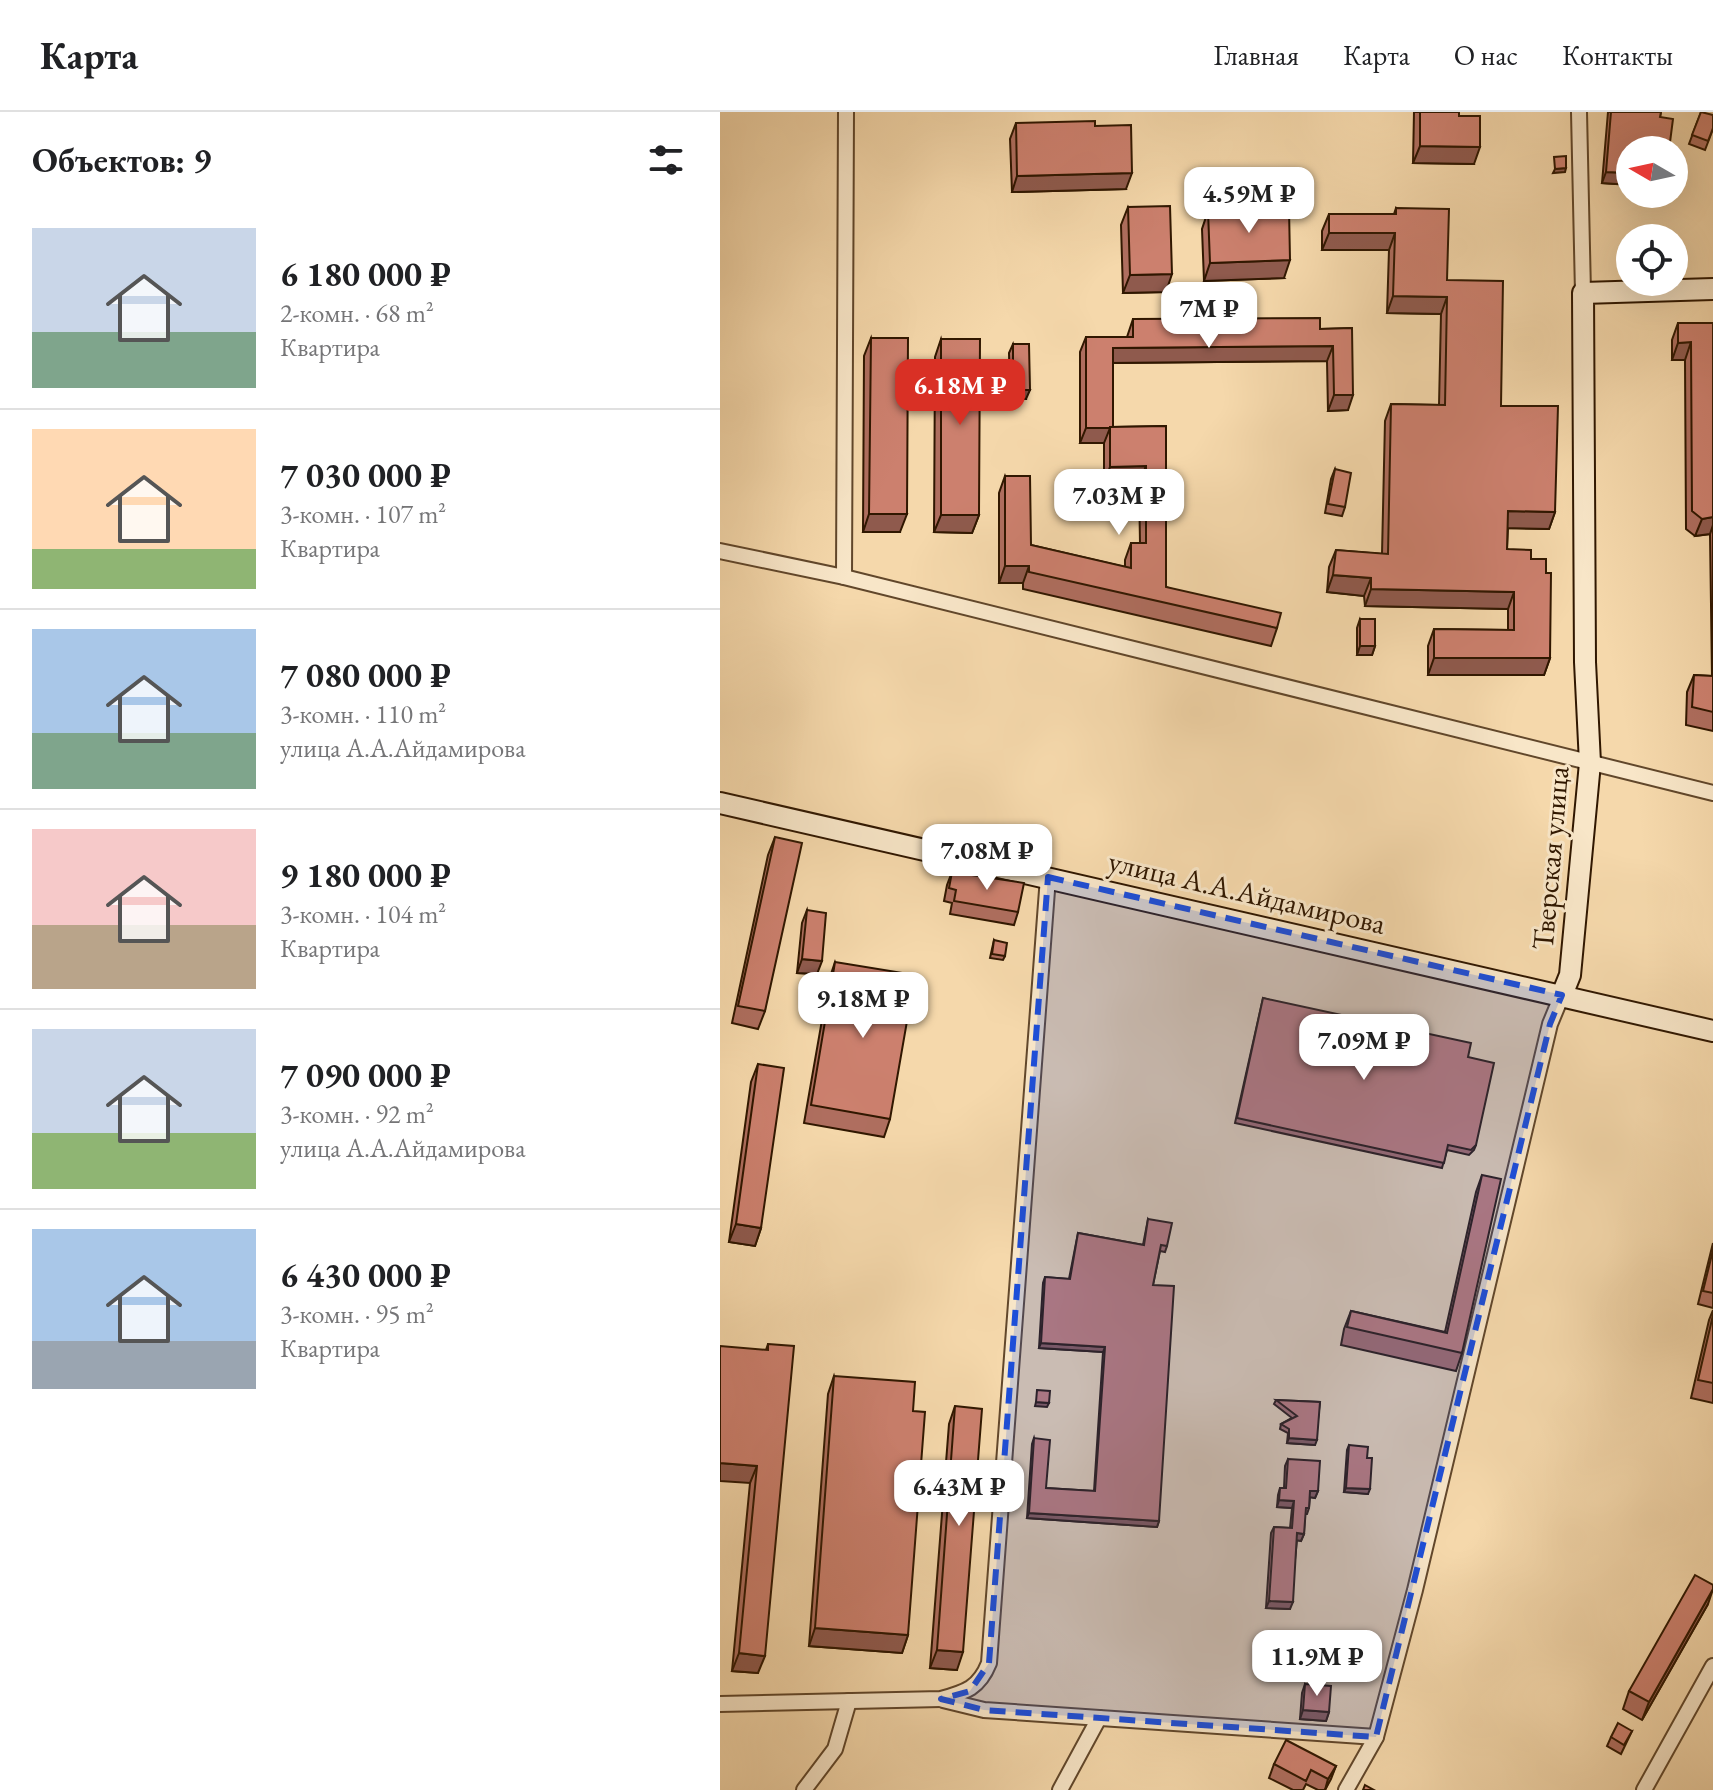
<!DOCTYPE html>
<html lang="ru">
<head>
<meta charset="utf-8">
<style>
	:root { --surface:#fff; --page:#f6f6f6; --text:#202124; --muted:#757577; --line:#e0e0e0; --accent:#d93025 }
	body { margin:0; font-family:"EB Garamond",serif; background:var(--page); color:var(--text); height:100vh; display:flex; flex-direction:column; font-size:30px; white-space:nowrap }
	* { box-sizing:border-box; margin:0 }
	p { font-size:26px; color:var(--muted) }
	.icon { flex:none; width:44px; height:44px; fill:none; stroke:currentColor; stroke-width:2; stroke-linecap:round; stroke-linejoin:round }
	.map { position:relative; flex:1; overflow:hidden }
	.panel { display:flex; flex-direction:column; background:var(--surface); width:720px }
	.panel>* { flex:none }
	.needle { width:52px; rotate:279deg }
	.controls { position:absolute; left:896px; top:24px; display:grid; gap:16px }
	.controls a { display:grid; place-items:center; width:72px; height:72px; border-radius:50%; background:var(--surface); box-shadow:0 8px 32px #0002; font-size:40px }
	.price { position:absolute; translate:-50% -68px; padding:0 18px; border-radius:16px; background:#fff; color:#222; font-size:26px; line-height:52px; filter:drop-shadow(0 2px 4px #0008) }
	.price::after { content:''; position:absolute; left:50%; top:48px; width:24px; height:18px; margin-left:-12px; background:inherit; clip-path:polygon(0 0,100% 0,50% 100%) }
	.price.active { background:var(--accent); color:#fff }
	ul { padding:0; list-style:none }
	li { display:flex; align-items:center; gap:24px; height:200px; padding:0 32px }
	li+li { border-top:2px solid var(--line) }
	li span { display:grid; place-items:center; flex:none; width:224px; height:160px; border-radius:0px; color:#555 }
	li>.icon { margin-inline-start:auto }
	span .icon { width:96px; height:96px; fill:#fffc; stroke-width:1 }
	li b { font-size:34px }
	h2 { display:flex; justify-content:space-between; align-items:center; height:96px; padding:0 32px; font-size:34px }
	header { display:flex; align-items:center; gap:48px; box-sizing:border-box; height:112px; padding:0 40px; background:var(--surface); border-bottom:2px solid var(--line) }
	header strong { font-size:38px }
	nav { display:flex; gap:44px; margin-inline-start:auto; font-size:28px }
	main { display:flex; flex:1; min-height:0 }
	.map>svg:first-child { display:block }
	.lines { fill:none; stroke-linecap:round; stroke-linejoin:round }
	.street-casing { stroke:#61472b; stroke-width:18 }
	.secondary-casing { stroke:#301700; stroke-width:24 }
	.street { stroke:#f8e6c8; stroke-width:14 }
	.secondary { stroke:#f8e6c8; stroke-width:20 }
	.wall { fill:#af6e5f; stroke:#301700; stroke-width:2 }
	.shaded-wall { fill:#8f5a4d; stroke:#301700; stroke-width:2 }
	.building { fill:#cc806e; stroke:#301700; stroke-width:2 }
	.marked { fill:#1d4ed8; fill-opacity:0.2; stroke:#1d4ed8; stroke-width:6; stroke-dasharray:16 10; stroke-linejoin:round }
	.labels { text-anchor:middle; dominant-baseline:central; stroke-width:6; stroke-linejoin:round; paint-order:stroke }
	.street-label { font-size:30px; fill:#301700; stroke:#f8e6c8 }
</style>
</head>
<body>
<header>
<strong>Карта</strong>
<nav><a>Главная</a><a>Карта</a><a>О нас</a><a>Контакты</a></nav>
</header>
<main>
<section class="panel">
<h2>Объектов: 9<svg class="icon" aria-label="filters" viewBox="0 0 24 24"><path d="M4 7h16M4 17h16"/><circle cx="9" cy="7" r="2"/><circle cx="15" cy="17" r="2"/></svg></h2>
<ul>
<li><span style="background:linear-gradient(#c9d6e8 65%,#7fa58c 0)"><svg class="icon" aria-label="home" viewBox="0 0 24 24"><path d="M3 11l9-7 9 7M6 9v11h12V9"/></svg></span><div><b>6 180 000 ₽</b><p>2-комн. · 68 m²</p><p>Квартира</p></div></li>
<li><span style="background:linear-gradient(#ffd9b3 75%,#8fb573 0)"><svg class="icon" aria-label="home" viewBox="0 0 24 24"><path d="M3 11l9-7 9 7M6 9v11h12V9"/></svg></span><div><b>7 030 000 ₽</b><p>3-комн. · 107 m²</p><p>Квартира</p></div></li>
<li><span style="background:linear-gradient(#a9c7e8 65%,#7fa58c 0)"><svg class="icon" aria-label="home" viewBox="0 0 24 24"><path d="M3 11l9-7 9 7M6 9v11h12V9"/></svg></span><div><b>7 080 000 ₽</b><p>3-комн. · 110 m²</p><p>улица А.А.Айдамирова</p></div></li>
<li><span style="background:linear-gradient(#f6c9c9 60%,#b9a48a 0)"><svg class="icon" aria-label="home" viewBox="0 0 24 24"><path d="M3 11l9-7 9 7M6 9v11h12V9"/></svg></span><div><b>9 180 000 ₽</b><p>3-комн. · 104 m²</p><p>Квартира</p></div></li>
<li><span style="background:linear-gradient(#c9d6e8 65%,#8fb573 0)"><svg class="icon" aria-label="home" viewBox="0 0 24 24"><path d="M3 11l9-7 9 7M6 9v11h12V9"/></svg></span><div><b>7 090 000 ₽</b><p>3-комн. · 92 m²</p><p>улица А.А.Айдамирова</p></div></li>
<li><span style="background:linear-gradient(#a9c7e8 70%,#9aa5b1 0)"><svg class="icon" aria-label="home" viewBox="0 0 24 24"><path d="M3 11l9-7 9 7M6 9v11h12V9"/></svg></span><div><b>6 430 000 ₽</b><p>3-комн. · 95 m²</p><p>Квартира</p></div></li>
</ul>
</section>
<div class="map">
<svg width="993" height="1678" viewBox="0 0 993 1678">
	<rect width="100%" height="100%" fill="#f5d8ab"/>
	<filter id="stains"><feTurbulence type="fractalNoise" baseFrequency=".0025" numOctaves="4"/><feColorMatrix values="0 0 0 0 .2 0 0 0 0 .09 0 0 0 0 .02 0 0 0 .5 -.17"/></filter>
	<radialGradient id="worn" r=".72"><stop offset=".6" stop-color="#630" stop-opacity="0"/><stop offset="1" stop-color="#630" stop-opacity=".3"/></radialGradient>
	<g class="lines">
		<g class="street-casing">
			<g id="street">
				<path d="M859 0 863 181"/>
				<path d="M0 439 124 465 993 681"/>
				<path d="M124 465 126 0"/>
				<path d="M223 1588 264 1598 656 1625"/>
				<path d="M0 1592 221 1587C246 1580 259 1576 269 1551L328 765"/>
				<path d="M84 1678 115 1637 129 1589"/>
				<path d="M340 1678 379 1606"/>
				<path d="M626 1678 656 1625 695 1478 830 912 842 883"/>
				<path d="M924 1678 993 1554"/>
			</g>
		</g>
		<g class="secondary-casing">
			<g id="secondary">
				<path d="M0 691 993 919"/>
				<path d="M842 883 850 863 870 651 865 550 863 181 993 177"/>
			</g>
		</g>
		<use href="#street" class="street"/>
		<use href="#secondary" class="secondary"/>
	</g>
	<g class="wall">
		<path d="M694 0H739V4L754 52 693 51Z"/>
		<path d="M888 0H941L940 5 910 38V73L882 71Z"/>
		<path d="M981 0 993 17 985 38 969 32Z"/>
		<path d="M296 11 375 14 406 77 292 80 290 27Z"/>
		<path d="M408 95 446 180 403 181 401 113Z"/>
		<path d="M676 96 727 168 781 294 835 400 829 417 788 416 787 437 811 447 826 461 830 546 824 563H708V534L714 517 788 518V497L645 494 644 484 607 480 609 455 616 438 662 442 665 309 671 292 719 293 721 202 667 201 669 138H602V119L609 102H674Z"/>
		<path d="M488 99 564 166 484 169 482 117Z"/>
		<path d="M413 207 600 217 632 216 628 298 608 299 607 249 393 251V315L446 314V475L557 516 551 534 303 477V471H279V381L285 364 311 433 405 455V448L411 431H420L419 371 384 372V331H360V240L366 225H407Z"/>
		<path d="M958 211H993V619L966 613 967 580 974 563 992 564 990 422 975 424 966 417 965 248H952V228Z"/>
		<path d="M151 226 180 420H143L144 244Z"/>
		<path d="M221 227 259 403 252 421 214 420 215 245Z"/>
		<path d="M293 232 306 287H290L289 241Z"/>
		<path d="M615 357 625 395 622 404 605 401 611 367Z"/>
		<path d="M640 507 655 534 652 543H637V516Z"/>
		<path d="M55 725 45 899 38 917 12 911 48 743Z"/>
		<path d="M232 760 298 800 294 813 230 802 232 791 224 789 227 773Z"/>
		<path d="M87 798 97 862 77 861 82 811Z"/>
		<path d="M274 828 285 844 283 848 270 846Z"/>
		<path d="M115 850 170 1007 164 1025 84 1011 109 868Z"/>
		<path d="M543 886 748 945 756 1033 754 1038 749 1043 727 1038 722 1056 515 1011Z"/>
		<path d="M38 952 41 1116 35 1134 9 1130 31 970Z"/>
		<path d="M762 1063 742 1241 736 1259 621 1233 624 1217 631 1199 725 1220 756 1080Z"/>
		<path d="M428 1107 447 1134 445 1140 440 1139 433 1173 439 1409 437 1415 307 1406 312 1332 314 1326 326 1376 374 1379 383 1240 319 1236 323 1171 325 1165 349 1167 358 1121 423 1133Z"/>
		<path d="M993 1131V1196L978 1192Z"/>
		<path d="M993 1198V1291L971 1286 989 1208Z"/>
		<path d="M48 1232 38 1561 12 1559 30 1371 46 1238Z"/>
		<path d="M114 1264 188 1523 182 1541 89 1534 108 1282Z"/>
		<path d="M556 1288 600 1290 595 1333 567 1331 568 1321 560 1317 561 1312 572 1306 554 1292Z"/>
		<path d="M235 1294 237 1558 210 1556 229 1312Z"/>
		<path d="M629 1333 647 1346 648 1382 624 1380 627 1338Z"/>
		<path d="M568 1347 598 1379 595 1386 590 1385 589 1396 587 1402H585L584 1422 581 1429 577 1428 570 1497 546 1496 551 1421 554 1415 570 1416 572 1396 557 1395 558 1383 560 1376H564L565 1354Z"/>
		<path d="M988 1492 922 1608 903 1597 909 1579Z"/>
		<path d="M585 1572 609 1600 606 1609 580 1607 582 1581Z"/>
		<path d="M912 1619 901 1642 887 1634 891 1625Z"/>
		<path d="M554 1652 616 1654 605 1678H598L586 1672 583 1678H573L549 1666Z"/>
	</g>
	<g class="shaded-wall">
		<path d="M700 34 760 35 754 52 693 51Z"/>
		<path d="M846 56 845 60 833 61 835 57Z"/>
		<path d="M886 60 910 61V73L882 71Z"/>
		<path d="M412 61 406 77 292 80 297 64Z"/>
		<path d="M609 121H675L669 138H602Z"/>
		<path d="M570 148 564 166 484 169 490 151Z"/>
		<path d="M452 162 446 180 403 181 410 163Z"/>
		<path d="M673 184 727 185 721 202 667 201Z"/>
		<path d="M971 230 965 248H952L958 231Z"/>
		<path d="M613 234 607 249 387 251 393 236Z"/>
		<path d="M293 278H310L306 287H290Z"/>
		<path d="M614 283H633L628 298 608 299Z"/>
		<path d="M366 316H390L384 331H360Z"/>
		<path d="M426 354 419 371 384 372 390 355Z"/>
		<path d="M788 399 835 400 829 417 782 416Z"/>
		<path d="M149 402H187L180 420H143Z"/>
		<path d="M221 403H259L252 421 214 420Z"/>
		<path d="M993 405V413L990 422 975 424 982 407Z"/>
		<path d="M285 454H309L303 471H279Z"/>
		<path d="M613 463 651 466 644 484 607 480Z"/>
		<path d="M651 477 794 480 788 497 645 494Z"/>
		<path d="M640 534H655L652 543H637Z"/>
		<path d="M714 546H830L824 563H708Z"/>
		<path d="M82 847 102 849 97 862 77 861Z"/>
		<path d="M16 1112 41 1116 35 1134 9 1130Z"/>
		<path d="M321 1231 385 1235 383 1240 319 1236Z"/>
		<path d="M316 1290 329 1291 327 1295 315 1294Z"/>
		<path d="M569 1326 597 1328 595 1333 567 1331Z"/>
		<path d="M0 1351 37 1354 30 1371 0 1369Z"/>
		<path d="M626 1376 650 1377 648 1382 624 1380Z"/>
		<path d="M590 1379H598L595 1386 588 1385Z"/>
		<path d="M559 1388 574 1389 572 1396 557 1395Z"/>
		<path d="M309 1401 439 1409 437 1415 307 1406Z"/>
		<path d="M577 1421 584 1422 581 1429 575 1428Z"/>
		<path d="M993 1477 988 1492 922 1608 929 1590Z"/>
		<path d="M549 1489 573 1490 570 1497 546 1496Z"/>
		<path d="M95 1516 188 1523 182 1541 89 1534Z"/>
		<path d="M217 1538 243 1540 237 1558 210 1556Z"/>
		<path d="M19 1541 45 1544 38 1561 12 1559Z"/>
		<path d="M583 1598 609 1600 606 1609 580 1607Z"/>
		<path d="M616 1654 611 1667 605 1678 608 1667Z"/>
	</g>
	<g class="building">
		<path d="M700 0H739V4H760V35L700 34Z"/>
		<path d="M891 0H941L940 5 953 7 949 38H910V61L886 60Z"/>
		<path d="M981 0 993 3V16L988 29 972 23Z"/>
		<path d="M375 9V14L411 13 412 61 297 64 296 11Z"/>
		<path d="M846 44V56L835 57 834 45Z"/>
		<path d="M450 94 452 162 410 163 408 95Z"/>
		<path d="M569 96 570 148 490 151 488 99Z"/>
		<path d="M676 96 729 97 727 168 783 169 781 294H838L835 400 788 399 787 437 811 438V447H826V461H831L830 546H714V517L794 518V480L651 477V466L613 463 616 438 668 442 671 292 725 293 727 185 673 184 675 121H609V102H676Z"/>
		<path d="M600 206V217L632 216 633 283H614L613 234 393 236V315H390V316H366V225H413V207Z"/>
		<path d="M958 211H993V405L982 407 972 399 971 230 958 231Z"/>
		<path d="M151 226H188L187 402H149Z"/>
		<path d="M221 227H260L259 403H221Z"/>
		<path d="M293 232H309L310 278H293Z"/>
		<path d="M446 314V475L561 501 557 516 309 460V454H285V364H310L311 433 411 456V431H426V354L390 355V315Z"/>
		<path d="M615 357 631 361 625 395 608 392Z"/>
		<rect x="640" y="507" width="15" height="27"/>
		<path d="M974 563 993 564V600L972 595Z"/>
		<path d="M55 725 82 731 45 899 18 894Z"/>
		<path d="M232 760 304 771 298 800 234 789 236 778 229 776Z"/>
		<path d="M87 798 106 801 102 849 82 847Z"/>
		<path d="M274 828 287 831 285 844 272 842Z"/>
		<path d="M115 850 195 863 170 1007 91 993Z"/>
		<path d="M543 886 751 931 748 945 774 951 756 1033 751 1038 728 1033 724 1051 517 1006Z"/>
		<path d="M38 952 64 956 41 1116 16 1112Z"/>
		<path d="M762 1063 781 1067 742 1241 627 1215 631 1199 727 1221Z"/>
		<path d="M428 1107 452 1111 447 1134 441 1133 433 1173 454 1174 439 1409 309 1401 314 1326 330 1328 326 1376 375 1379 385 1235 321 1231 325 1165 350 1167 358 1121 424 1133Z"/>
		<path d="M993 1138V1181L983 1179Z"/>
		<path d="M993 1203V1271L978 1268Z"/>
		<path d="M48 1232 74 1234 45 1544 19 1541 37 1354 0 1351V1234L48 1238Z"/>
		<path d="M114 1264 195 1270 193 1299 205 1300 188 1523 95 1516Z"/>
		<path d="M317 1278 330 1279 329 1291 316 1290Z"/>
		<path d="M556 1288 600 1290 597 1328 569 1326V1317L561 1312 577 1304Z"/>
		<path d="M235 1294 262 1297 243 1540 217 1538Z"/>
		<path d="M629 1333 648 1335 647 1346H652L650 1377 626 1376Z"/>
		<path d="M568 1347 600 1349 598 1379H590L589 1396H586L584 1422 577 1421 573 1490 549 1489 554 1415 572 1416 574 1389 559 1388 560 1376H566Z"/>
		<path d="M975 1463 993 1473V1477L929 1590 909 1579Z"/>
		<path d="M585 1572 611 1574 609 1600 583 1598Z"/>
		<path d="M898 1611 912 1619 904 1633 891 1625Z"/>
		<path d="M566 1628 616 1654 608 1667 591 1658 586 1669 554 1652Z"/>
		<path d="M645 1673 654 1678H643Z"/>
	</g>
	<path class="marked" d="M328 765 842 883 830 912 656 1625 264 1598 221 1587 250 1579 269 1551Z"/>
	<g class="labels">
		<g class="street-label">
			<text transform="translate(830 746) rotate(-85)">Тверская улица</text>
			<text transform="translate(527 780) rotate(13)">улица А.А.Айдамирова</text>
		</g>
	</g>
	<rect width="100%" height="100%" filter="url(#stains)"/>
	<rect width="100%" height="100%" fill="url(#worn)"/>
</svg>
<div class="controls">
<a><svg class="needle" viewBox="-14 -14 28 28"><path d="M0-13l5 13h-10z" fill="#e53935"/><path d="M0 13l5-13h-10z" fill="#757577"/></svg></a>
<a><svg class="icon" aria-label="locate" viewBox="0 0 24 24"><circle cx="12" cy="12" r="6"/><path d="M12 2v4M12 18v4M2 12h4M18 12h4"/></svg></a>
</div>
<b class="price" style="left:529px;top:123px">4.59M ₽</b>
<b class="price" style="left:489px;top:238px">7M ₽</b>
<b class="price active" style="left:240px;top:315px">6.18M ₽</b>
<b class="price" style="left:399px;top:425px">7.03M ₽</b>
<b class="price" style="left:267px;top:780px">7.08M ₽</b>
<b class="price" style="left:143px;top:928px">9.18M ₽</b>
<b class="price" style="left:644px;top:970px">7.09M ₽</b>
<b class="price" style="left:239px;top:1416px">6.43M ₽</b>
<b class="price" style="left:597px;top:1586px">11.9M ₽</b>
</div>
</main>
</body>
</html>
